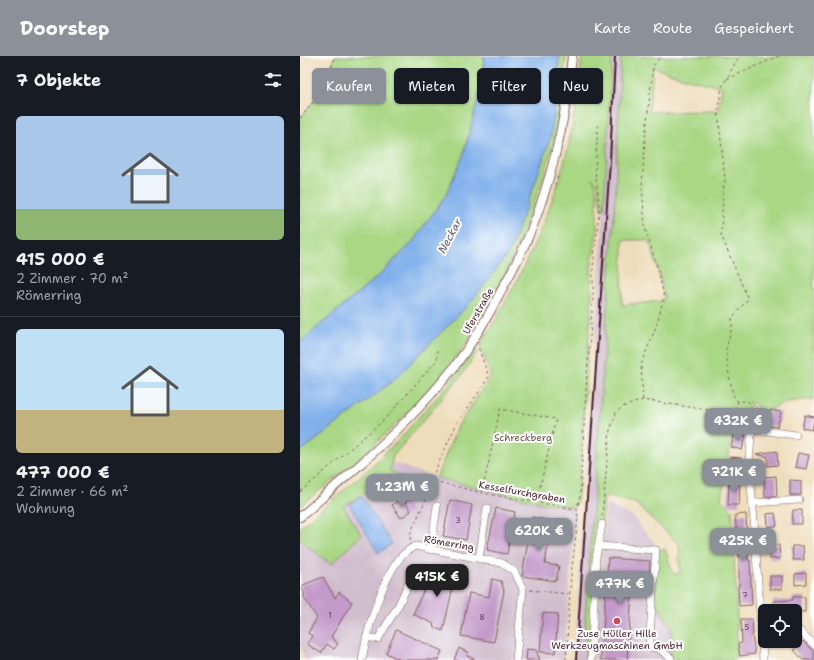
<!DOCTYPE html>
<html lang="de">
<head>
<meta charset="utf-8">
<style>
	:root { --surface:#171b24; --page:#20242c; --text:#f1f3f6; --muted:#9ea1a6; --line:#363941; --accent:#8c9099 }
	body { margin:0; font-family:"Shantell Sans",sans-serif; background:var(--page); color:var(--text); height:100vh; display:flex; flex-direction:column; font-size:15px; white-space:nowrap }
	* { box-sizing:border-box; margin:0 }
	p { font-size:13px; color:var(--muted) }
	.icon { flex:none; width:22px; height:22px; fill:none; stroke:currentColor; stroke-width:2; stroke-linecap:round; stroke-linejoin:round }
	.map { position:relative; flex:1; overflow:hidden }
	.side { display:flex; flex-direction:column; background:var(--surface); width:300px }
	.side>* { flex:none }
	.hud { position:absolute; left:12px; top:12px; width:380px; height:36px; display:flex; gap:8px }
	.tools { position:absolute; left:458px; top:548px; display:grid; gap:8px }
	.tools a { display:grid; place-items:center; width:44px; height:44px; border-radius:6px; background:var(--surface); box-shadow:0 1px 3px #0004; font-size:20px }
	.price { position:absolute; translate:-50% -34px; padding:0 9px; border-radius:8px; background:var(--accent); color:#fff; font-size:13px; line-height:26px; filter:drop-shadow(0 1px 2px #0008) }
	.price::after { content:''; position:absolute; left:50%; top:24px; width:12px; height:9px; margin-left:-6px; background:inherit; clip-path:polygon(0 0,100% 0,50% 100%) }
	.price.active { background:#222; color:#fff }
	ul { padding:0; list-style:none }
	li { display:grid; align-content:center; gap:8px; height:212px; padding:0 16px }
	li+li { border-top:1px solid var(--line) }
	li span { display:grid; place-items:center; height:124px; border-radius:6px; color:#555 }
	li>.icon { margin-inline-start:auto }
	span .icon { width:72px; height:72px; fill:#fffc; stroke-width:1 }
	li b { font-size:17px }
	h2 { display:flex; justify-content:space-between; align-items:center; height:48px; padding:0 16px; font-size:17px }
	.chip { padding:0 14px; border-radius:6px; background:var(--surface); box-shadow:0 1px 3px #0004; font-size:14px; line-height:36px }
	.chip.active { background:var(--accent); color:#fff }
	header { display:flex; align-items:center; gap:24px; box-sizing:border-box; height:56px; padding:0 20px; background:var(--accent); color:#fff }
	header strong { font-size:19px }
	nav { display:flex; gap:22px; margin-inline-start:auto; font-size:14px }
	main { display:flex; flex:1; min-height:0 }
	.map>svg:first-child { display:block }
	.industrial { fill:#d0bdcd }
	.green { fill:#a9d784; stroke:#7a7b58; fill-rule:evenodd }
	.water { fill:#81b0eb; stroke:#66688b }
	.building { fill:#c39ac9 }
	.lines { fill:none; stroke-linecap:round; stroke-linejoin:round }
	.minor-casing { stroke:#83625d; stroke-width:8 }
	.major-casing { stroke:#83625d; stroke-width:10 }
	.path { stroke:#83625d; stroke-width:1; stroke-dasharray:3 3; stroke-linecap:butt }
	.minor { stroke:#fff; stroke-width:7 }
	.major { stroke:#fff; stroke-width:8 }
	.rail { stroke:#4a1f2b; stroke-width:2 }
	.poi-dot { fill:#d1495b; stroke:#fff; stroke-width:1.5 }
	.labels { text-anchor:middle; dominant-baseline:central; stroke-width:4; stroke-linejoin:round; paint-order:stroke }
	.number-label { font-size:8px; fill:#683e52 }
	.street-label { font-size:10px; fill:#4a1f2b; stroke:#fff }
	.park-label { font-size:10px; fill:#665646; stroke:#fff }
	.poi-label { font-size:10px; fill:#4a1f2b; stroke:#fff }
	.water-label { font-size:11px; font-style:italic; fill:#605978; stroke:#fff }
</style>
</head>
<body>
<header>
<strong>Doorstep</strong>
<nav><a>Karte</a><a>Route</a><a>Gespeichert</a></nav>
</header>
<main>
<section class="side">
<h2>7 Objekte<svg class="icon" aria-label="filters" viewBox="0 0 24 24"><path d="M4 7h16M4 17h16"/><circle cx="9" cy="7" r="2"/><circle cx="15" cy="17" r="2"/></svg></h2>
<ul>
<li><span style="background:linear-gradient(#a9c7e8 75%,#8fb573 0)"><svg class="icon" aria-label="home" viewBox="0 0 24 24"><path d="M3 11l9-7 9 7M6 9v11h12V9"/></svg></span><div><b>415 000 €</b><p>2 Zimmer · 70 m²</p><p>Römerring</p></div></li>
<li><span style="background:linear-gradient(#bfe0f5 65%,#c2b280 0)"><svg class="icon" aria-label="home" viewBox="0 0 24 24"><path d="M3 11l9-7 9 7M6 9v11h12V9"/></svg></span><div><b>477 000 €</b><p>2 Zimmer · 66 m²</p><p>Wohnung</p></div></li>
</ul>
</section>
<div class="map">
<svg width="514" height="604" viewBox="0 0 514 604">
	<rect width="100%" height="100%" fill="#fff"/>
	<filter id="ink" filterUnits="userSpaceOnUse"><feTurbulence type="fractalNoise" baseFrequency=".025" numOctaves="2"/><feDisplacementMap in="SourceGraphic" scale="8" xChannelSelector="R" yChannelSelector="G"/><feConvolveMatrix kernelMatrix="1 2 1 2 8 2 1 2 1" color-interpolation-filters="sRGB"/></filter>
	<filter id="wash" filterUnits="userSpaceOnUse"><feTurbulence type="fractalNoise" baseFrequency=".012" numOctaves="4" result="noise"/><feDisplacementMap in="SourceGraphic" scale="16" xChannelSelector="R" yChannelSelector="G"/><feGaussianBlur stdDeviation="0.9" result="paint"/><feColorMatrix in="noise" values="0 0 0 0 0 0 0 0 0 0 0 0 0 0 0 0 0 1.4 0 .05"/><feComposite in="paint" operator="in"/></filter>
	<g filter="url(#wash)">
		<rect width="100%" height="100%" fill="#edb"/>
		<g class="industrial">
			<path d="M312 0H321L315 146 285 562 286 586 285 604H274L307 104Z"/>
			<path d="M88 405 136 422 243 447 273 451 276 462 270 518 264 604H5L0 588V476Z"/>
			<path d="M306 448 332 460 363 497 359 522 435 604H294Z"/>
		</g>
		<g class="green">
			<path d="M35 0H184L182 27 164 97 146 139 111 188 75 223 0 286V62C18 42 27 26 35 0Z"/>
			<path d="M259 0H266C263 25 262 51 256 75 248 114 232 152 217 189 205 217 194 245 177 271 131 342 66 399 0 450V396L94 324 171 246 209 197 236 124 251 80 258 34Z"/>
			<path d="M282 0H312L304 154 301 153 298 129 292 122 295 127 297 138V176L291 212 292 243 286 318 278 442 276 449 273 451 243 447 136 422 158 370 191 320 180 290C188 276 196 264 203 250 239 187 268 115 277 42 279 28 280 14 282 0Z"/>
			<path d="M321 0H514V343C504 344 479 345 473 353H468L467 360H462L457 356 456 348 449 346 453 354 452 364 439 365 432 382 421 443 432 454 437 560 436 604H372L371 602V571L353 541 356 494 365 493 373 518 380 517 379 488 335 447 304 440 291 604H285L286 592 285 562 315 146ZM353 11 384 22 422 31 418 55 349 56ZM323 184H349L357 210 364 240 363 245 322 249Z"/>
			<path d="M175 291 178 295 161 320 93 400 90 414 111 427 86 445H81L72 433 43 450 61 479 31 508 0 484V471L63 418 102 381 116 364 148 329Z"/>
		</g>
		<g class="water">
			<path d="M184 0H259L258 34 251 80 236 124 209 197 171 246 94 324 0 396V286L75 223 111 188 146 139 164 97 182 27Z"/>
			<path d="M62 441 92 488 78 497 49 448Z"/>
		</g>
		<g id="blocks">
			<g class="building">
				<path d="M470 354 481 356 479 366H478L477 371 461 369 462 362 468 363Z"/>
				<path d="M505 359 514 361 512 374 502 372Z"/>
				<path d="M435 377 446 380 442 394 431 391Z"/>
				<path d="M477 395 478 409 467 410 468 401 456 398Z"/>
				<path d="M498 397 509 399 506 413 495 411Z"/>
				<path d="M430 401 441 402 439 417 428 416Z"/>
				<path d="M476 420 477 440 465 441 464 421Z"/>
				<path d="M490 424 501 425V439H490Z"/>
				<path d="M429 425 440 426 439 449H428Z"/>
				<path d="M103 442 111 455 101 462 92 449Z"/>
				<path d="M150 444 172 449 166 484 143 480Z"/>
				<path d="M196 452 215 456 207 498 187 494Z"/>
				<path d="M493 454H502V468H492Z"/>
				<path d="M475 457 477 470 468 471 467 458Z"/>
				<path d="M446 458 448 504H450L452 549 439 550 438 530H439V496H436L435 481H437L435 459Z"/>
				<path d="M232 461 252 465 245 508 259 510 256 525 222 520Z"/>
				<path d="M469 489H479L480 502 470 503Z"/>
				<path d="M492 490H503L504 504H493Z"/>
				<path d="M308 502 350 505 349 526 333 524 327 604H301Z"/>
				<path d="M148 509 157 513 143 575 133 571 134 568 113 558 129 522 136 525 143 511 147 512Z"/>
				<path d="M506 517V528L495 529V518Z"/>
				<rect x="470" y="520" width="12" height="13"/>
				<path d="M23 521 35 542 39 536 52 546 31 581 38 588 34 593 27 588 21 597 7 588 12 580 8 577 17 562 3 540 5 539 1 530Z"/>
				<path d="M192 523 201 525 204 535 194 586 161 580 169 537 189 541Z"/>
				<path d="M493 541H505V556L473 555V545L493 544Z"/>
				<path d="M243 557 258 558 255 597 240 596Z"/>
				<path d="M441 563H452L453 579H452L455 598 440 600 438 588 442 587Z"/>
				<path d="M96 574 142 595 138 604H101L86 597Z"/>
				<path d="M503 585 514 596V604H503L494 594Z"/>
				<path d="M159 592 169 597 167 600 176 604H154Z"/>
				<path d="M227 593 236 594 240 604H226Z"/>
			</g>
		</g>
	</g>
	<g filter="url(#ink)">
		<use href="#blocks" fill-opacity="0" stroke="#83625d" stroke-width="1"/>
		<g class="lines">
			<g class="minor-casing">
				<g id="minor">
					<path d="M453 354 449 407 454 465 463 604"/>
					<path d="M451 373 496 379"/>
					<path d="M452 447 499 444"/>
					<path d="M298 490 356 494 349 591 358 592 371 602V604"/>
					<path d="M131 494 137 450"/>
					<path d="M179 502 187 452"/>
					<path d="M495 570 514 589"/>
					<path d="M66 581 78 583 98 550 109 527"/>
					<path d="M62 604C67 574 81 526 100 502 103 497 110 493 115 490L202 507 214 515 223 533 216 604"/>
					<path d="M291 604 296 502 302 468"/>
				</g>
			</g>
			<g class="major-casing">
				<path id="major" d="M0 461C16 448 30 434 46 421 85 387 123 351 155 310 173 286 188 261 201 235 215 210 229 183 238 156 256 105 267 53 272 0"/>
			</g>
			<g class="path">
				<path d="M427 23 479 0"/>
				<path d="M274 50 276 31"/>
				<path d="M0 62C18 42 27 26 35 0"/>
				<path d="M255 129 258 119"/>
				<path d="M343 344 341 309 357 268 364 240 357 210 345 172 342 130 345 84 353 10 361 0"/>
				<path d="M438 346 433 339 429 320 426 293 432 271V262L448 243 421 179 423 135 425 124 418 55 422 31 437 4 441 0"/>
				<path d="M134 425 182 437 276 453"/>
				<path d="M0 436 85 363 137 304V294"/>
				<path d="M182 437 200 353 256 363 236 447"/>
				<path d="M302 460 310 374 316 357 322 351 343 344 429 357 435 351 438 346 441 345 449 346 450 348"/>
				<path d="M110 484 111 476 126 443 135 415 156 369 189 321 178 291"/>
				<path d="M230 534 269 538"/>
				<path d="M266 604 271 518 276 479 278 462 277 453 280 440 287 318 293 243V211L299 157 298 137 295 115 298 68"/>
			</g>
			<use href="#minor" class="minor"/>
			<use href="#major" class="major"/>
			<path class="rail" d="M276 604 310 105 315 0"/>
		</g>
	</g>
	<circle class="poi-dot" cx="317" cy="565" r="4"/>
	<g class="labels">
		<g class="number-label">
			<text x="158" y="464">3</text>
			<text x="445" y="539">7</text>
			<text x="30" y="559">1</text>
			<text x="182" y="561">8</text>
			<text x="447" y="571">5</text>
		</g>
		<g class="street-label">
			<text transform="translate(178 255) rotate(-60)">Uferstraße</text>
			<text transform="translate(222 436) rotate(10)">Kesselfurchgraben</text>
			<text transform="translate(149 487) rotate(10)">Römerring</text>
		</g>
		<g class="park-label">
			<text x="223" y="381">Schreckberg</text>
		</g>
		<g class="poi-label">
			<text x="317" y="577">Zuse Hüller Hille<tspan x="317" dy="12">Werkzeugmaschinen GmbH</tspan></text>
		</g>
		<g class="water-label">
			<text transform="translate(150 180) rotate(-62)">Neckar</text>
		</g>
	</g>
</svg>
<div class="tools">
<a><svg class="icon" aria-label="locate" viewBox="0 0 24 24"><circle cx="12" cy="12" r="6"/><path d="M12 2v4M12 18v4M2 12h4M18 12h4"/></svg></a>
</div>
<b class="price" style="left:438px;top:386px">432K €</b>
<b class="price" style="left:434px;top:437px">721K €</b>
<b class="price" style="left:102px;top:452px">1.23M €</b>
<b class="price" style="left:239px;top:496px">620K €</b>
<b class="price" style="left:443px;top:506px">425K €</b>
<b class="price active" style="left:137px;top:542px">415K €</b>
<b class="price" style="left:320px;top:549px">477K €</b>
<div class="hud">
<a class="chip active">Kaufen</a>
<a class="chip">Mieten</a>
<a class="chip">Filter</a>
<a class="chip">Neu</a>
</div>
</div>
</main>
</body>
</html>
